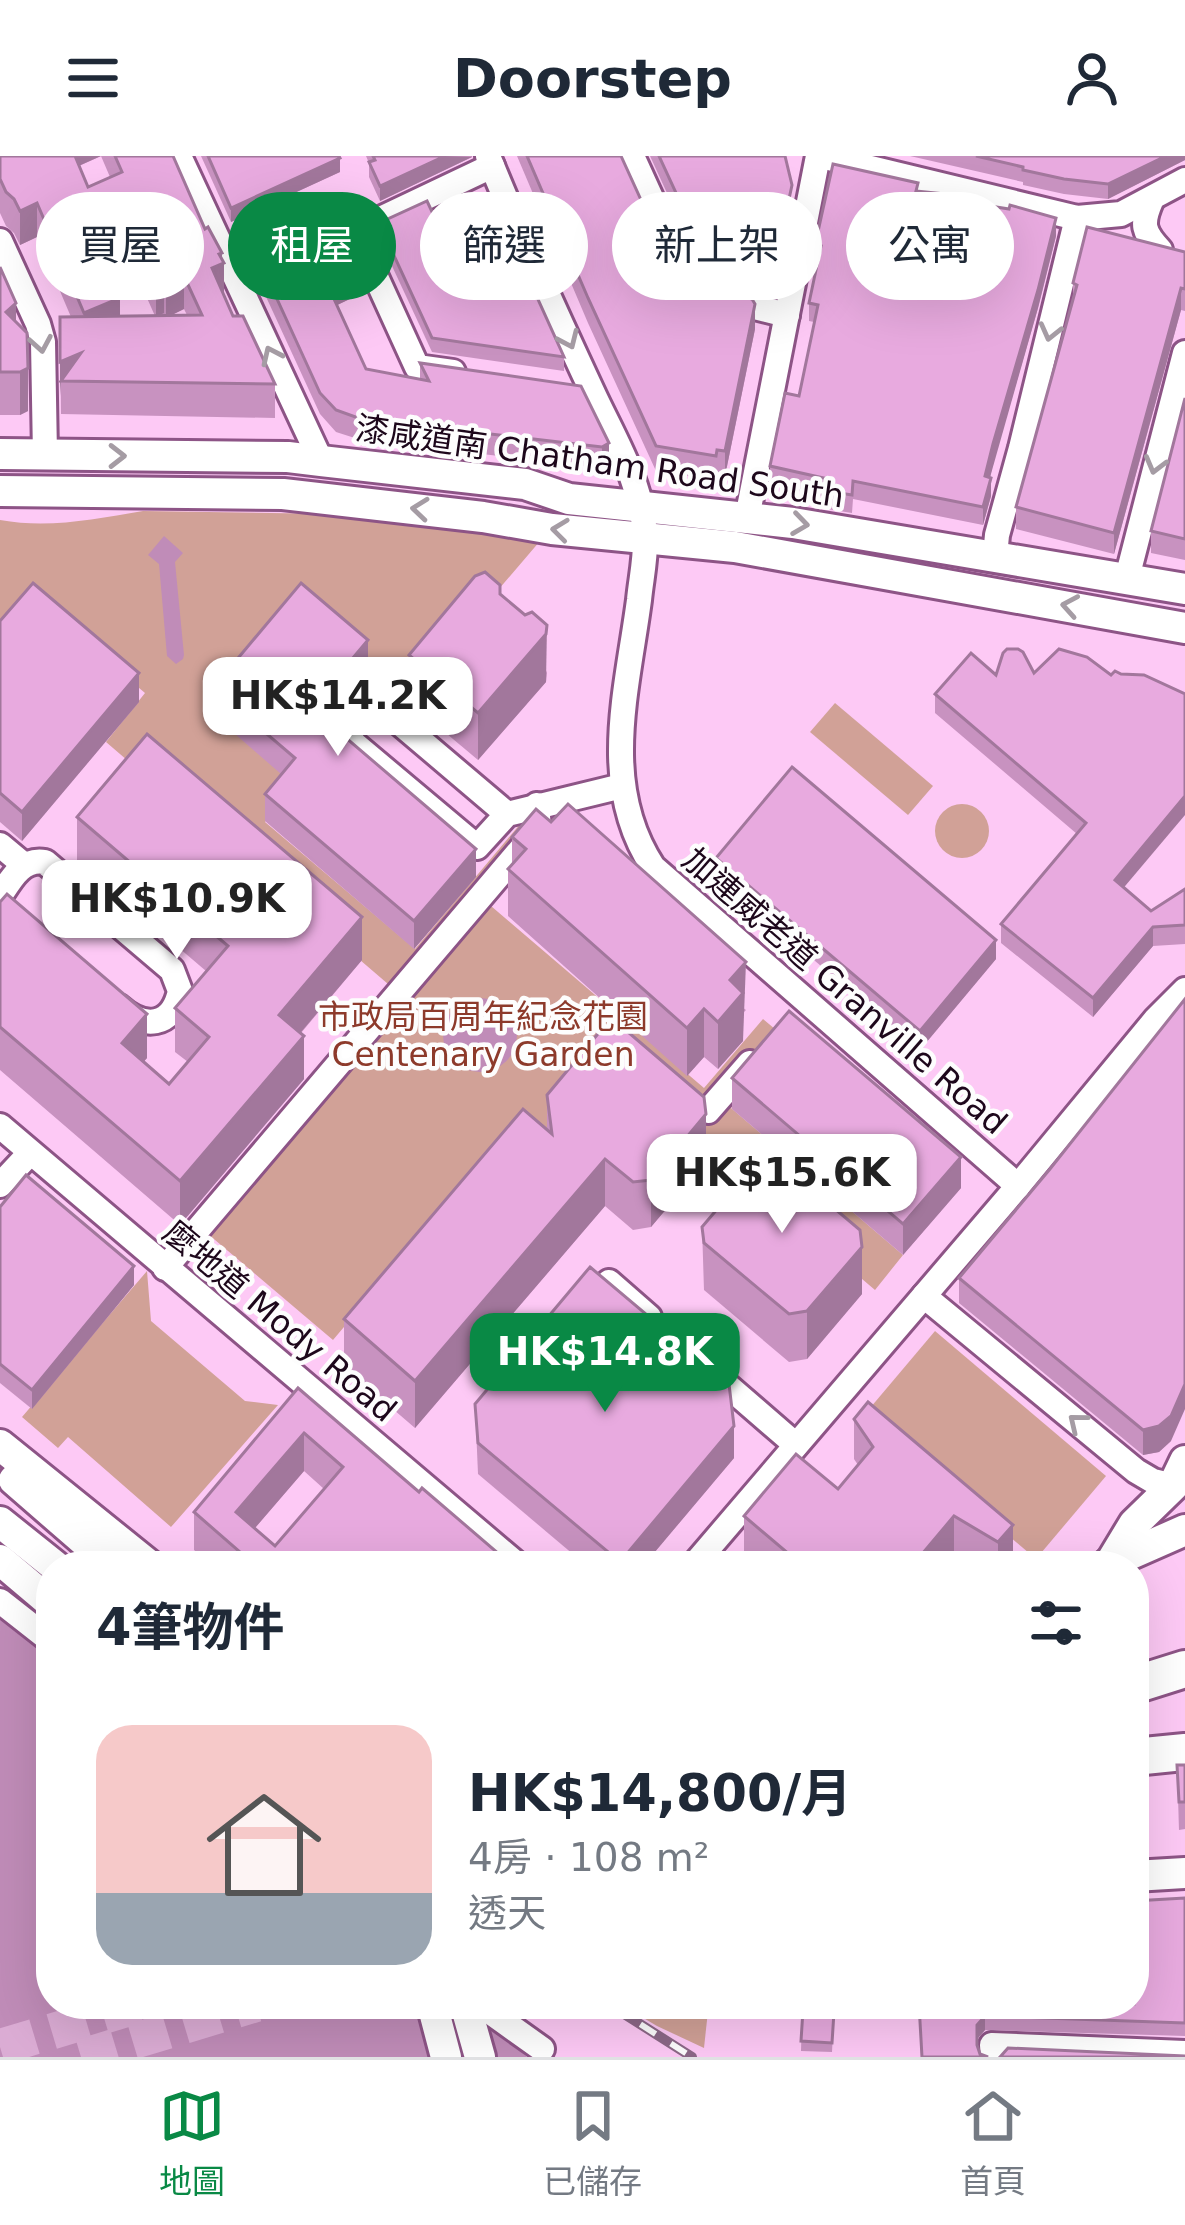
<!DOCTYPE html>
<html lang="zh-TW">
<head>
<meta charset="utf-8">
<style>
	:root { --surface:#fff; --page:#f6f6f7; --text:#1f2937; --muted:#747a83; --line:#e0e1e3; --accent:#098945 }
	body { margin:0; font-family:"DejaVu Sans","Noto Sans TC",sans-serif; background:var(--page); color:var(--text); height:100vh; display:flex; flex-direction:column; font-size:45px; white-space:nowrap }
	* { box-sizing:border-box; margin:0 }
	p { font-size:39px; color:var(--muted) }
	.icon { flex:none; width:66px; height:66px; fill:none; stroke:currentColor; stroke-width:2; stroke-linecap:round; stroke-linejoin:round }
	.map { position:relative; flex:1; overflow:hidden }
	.drawer { position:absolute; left:36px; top:1395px; width:1113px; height:468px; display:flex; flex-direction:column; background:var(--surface); border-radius:48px; box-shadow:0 12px 48px #0002 }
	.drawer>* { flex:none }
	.guide { position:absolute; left:36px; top:36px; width:1113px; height:108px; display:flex; gap:24px }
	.price { position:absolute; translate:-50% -102px; padding:0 27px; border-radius:24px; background:#fff; color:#222; font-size:39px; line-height:78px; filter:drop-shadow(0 3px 6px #0008) }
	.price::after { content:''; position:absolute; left:50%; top:72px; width:36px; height:27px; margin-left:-18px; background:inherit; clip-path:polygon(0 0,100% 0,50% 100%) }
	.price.selected { background:var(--accent); color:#fff }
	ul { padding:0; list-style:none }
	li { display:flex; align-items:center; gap:36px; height:300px; padding:0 60px }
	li+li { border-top:3px solid var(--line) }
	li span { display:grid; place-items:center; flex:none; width:336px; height:240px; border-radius:36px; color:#555 }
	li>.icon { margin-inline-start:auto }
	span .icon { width:144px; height:144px; fill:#fffc; stroke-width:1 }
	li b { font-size:51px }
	h2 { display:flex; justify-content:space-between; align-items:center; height:144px; padding:0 60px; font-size:51px }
	.chip { padding:0 42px; border-radius:54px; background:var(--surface); box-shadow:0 12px 48px #0002; font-size:42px; line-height:108px }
	.chip.selected { background:var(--accent); color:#fff }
	header { display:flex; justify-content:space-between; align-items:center; height:156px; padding:0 60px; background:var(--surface); font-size:54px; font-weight:700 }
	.dock { display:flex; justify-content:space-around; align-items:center; height:168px; border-top:3px solid var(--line); background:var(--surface); font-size:33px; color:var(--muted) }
	.dock a { display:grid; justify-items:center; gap:6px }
	.dock .selected { color:var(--accent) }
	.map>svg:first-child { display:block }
	.green { fill:#d1a197 }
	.water { fill:#c08cb8 }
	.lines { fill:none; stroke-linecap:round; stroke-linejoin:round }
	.highway-tunnel { stroke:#dbacd4; stroke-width:36; stroke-dasharray:36 18; stroke-linecap:butt }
	.minor-casing { stroke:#8d5486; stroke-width:30 }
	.major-casing { stroke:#8d5486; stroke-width:36 }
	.highway-casing { stroke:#8d5486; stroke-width:42 }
	.minor { stroke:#fff; stroke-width:24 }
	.major { stroke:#fff; stroke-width:30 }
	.highway { stroke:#fff; stroke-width:36 }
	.rail-casing { stroke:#8c6887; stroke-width:10 }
	.rail { stroke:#fdfdfd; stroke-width:6; stroke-dasharray:18; stroke-linecap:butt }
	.wall { fill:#c892c0; fill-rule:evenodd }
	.shaded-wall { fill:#a2779c }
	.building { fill:#e8aadf; stroke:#a2779c; stroke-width:3; fill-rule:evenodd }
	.oneway { stroke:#a59ca4 }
	.labels { text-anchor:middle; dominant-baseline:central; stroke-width:9; stroke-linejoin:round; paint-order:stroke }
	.street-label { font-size:33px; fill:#1d071b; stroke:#fdfdfd }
	.park-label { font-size:33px; fill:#8d3a2b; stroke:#fdfdfd }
</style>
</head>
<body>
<header><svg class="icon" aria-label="menu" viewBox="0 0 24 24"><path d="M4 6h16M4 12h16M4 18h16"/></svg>Doorstep<svg class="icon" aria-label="person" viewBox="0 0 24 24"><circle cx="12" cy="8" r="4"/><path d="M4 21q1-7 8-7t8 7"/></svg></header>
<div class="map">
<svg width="1185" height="1901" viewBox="0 0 1185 1901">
	<rect width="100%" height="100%" fill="#fdc9f5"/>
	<g class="green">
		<path d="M143 355 337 358 540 385 405 543 302 455 295 630 265 666 415 793 526 661 549 681 491 750 704 932 763 863 788 884 731 952 903 1099 875 1134 606 905 528 997 506 979 333 1184 208 1078 380 872 364 858 388 828 106 586 145 537 40 448 0 476V364C49 373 94 363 143 355Z"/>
		<path d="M835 547 933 630 908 659 810 576Z"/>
		<circle cx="962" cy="675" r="27"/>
		<path d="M147 1115 151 1165 245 1245 278 1249 171 1371 68 1281 58 1292 22 1261Z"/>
		<path d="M935 1175 1106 1320 1036 1403 865 1258Z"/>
		<path d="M620 1848H674L708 1855 704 1892 657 1870Z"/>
	</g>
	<g class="water">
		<path d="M164 380 183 397 175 406 184 499 183 503 176 508 167 500 159 408 148 399Z"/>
		<circle cx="480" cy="879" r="37"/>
		<path d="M0 1457 51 1500V1848H465L527 1901H0Z"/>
	</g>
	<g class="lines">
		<g class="highway-tunnel">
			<path d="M0 1891 143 1848"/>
			<path d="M81 1901 256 1848"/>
		</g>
		<g class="minor-casing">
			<g id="minor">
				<path d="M179 0 321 305"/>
				<path d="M488 0C520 79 556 158 592 235 614 283 642 326 645 380 646 402 641 423 639 444 627 535 599 629 653 711L1018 1030"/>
				<path d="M632 0 694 136 787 159"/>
				<path d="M821 0 1077 62 1121 58 1185 24"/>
				<path d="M1151 45C1141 68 1143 76 1160 94"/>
				<path d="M0 85 38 168 43 186 45 299"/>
				<path d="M453 216 417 211 355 75 492 10"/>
				<path d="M747 362 818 0"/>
				<path d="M995 400 997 379 1021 292 1077 62"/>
				<path d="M1127 422 1185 197"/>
				<path d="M507 658 375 546 346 581 477 691 507 658 622 630"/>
				<path d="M0 689 24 709"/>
				<path d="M0 740C11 723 22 702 45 706L172 814 180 835C172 872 144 873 119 851"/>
				<path d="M708 955 750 907"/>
				<path d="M0 970 519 1410"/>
				<path d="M0 1029 30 997"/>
				<path d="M165 1112 539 672 537 649"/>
				<path d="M609 1126 649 1161"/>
				<path d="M924 1140 1136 1315 1153 1325 1173 1330"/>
				<path d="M707 1212 796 1289"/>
				<path d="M693 1410 1018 1030 1156 863 1185 834"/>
				<path d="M0 1445 51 1485"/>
				<path d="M479 1848 542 1893"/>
				<path d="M993 1901 992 1889 1185 1897"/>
			</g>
		</g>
		<g class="major-casing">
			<g id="major">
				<path d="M0 298 288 301 321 305 525 328 569 343 793 367 1185 433"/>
				<path d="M0 335 283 338 483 361 552 373 735 391 1185 472"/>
				<path d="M0 1289 150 1410"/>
				<path d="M14 1324 113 1410"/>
				<path d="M0 1366 55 1410"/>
				<path d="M0 1404 51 1447"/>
				<path d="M1111 1406 1134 1368 1173 1330 1185 1305"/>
				<path d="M1108 1408 1185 1374"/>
				<path d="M1134 1720 1185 1717"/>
				<path d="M432 1848 446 1901"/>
				<path d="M465 1848 480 1901"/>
			</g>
		</g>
		<g class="highway-casing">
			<g id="highway">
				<path d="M1134 1529 1185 1513"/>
				<path d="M1134 1601 1185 1596"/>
			</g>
		</g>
		<use href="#minor" class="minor"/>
		<use href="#major" class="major"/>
		<use href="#highway" class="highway"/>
		<g class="rail-casing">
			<path id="rail" d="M610 1849 692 1901"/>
		</g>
		<use href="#rail" class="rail"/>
	</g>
	<g class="wall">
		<path d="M0 0H173L205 73 222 102 224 138 233 160 275 228V262L61 258 60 161H71L37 81 20 89 14 77 6 70 0 57ZM101 0 110 21 88 31 79 10ZM143 133 155 160H120V143ZM184 153 187 159H171Z"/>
		<path d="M201 0H339L340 16 231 66Z"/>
		<path d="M366 0H472V1L380 45 369 21V7Z"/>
		<path d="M517 0H621L677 123 689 140 755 173 725 320 717 318 716 324 656 315 588 167Z"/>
		<path d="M650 0H785L792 48 789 63 787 62 770 138 706 122Z"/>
		<path d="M910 0H1185V4L1108 43 1064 38 1023 29V26Z"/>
		<path d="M918 35 1056 80 1038 152 993 307 990 322 991 340 983 369 853 343 852 357 827 353V341L770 329V310L799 240 814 166 809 165V147L818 108 815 107V89ZM856 93 902 104 900 116 854 106Z"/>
		<path d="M379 67 440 73 564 201V215L432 196 379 82Z"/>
		<path d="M299 88 356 140 337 149 366 213 420 223V207L581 230 609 309 602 312 361 284 336 276 320 258 256 119V97Z"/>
		<path d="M1185 96V155L1181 154 1114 398 1016 373V351L1073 145V127Z"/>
		<path d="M0 111 16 165 28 255 20 259H0Z"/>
		<path d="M1185 242V404L1151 397V375Z"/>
		<path d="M500 438 525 459 547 517 546 526 478 604 409 546V499Z"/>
		<path d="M0 465 139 546 22 685 0 666Z"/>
		<path d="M368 512 324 564 476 721 414 793 265 665V638L281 618 213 559V532Z"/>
		<path d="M996 519 1124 732 1151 755 1185 733V788L1153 790 1093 861 1001 787V768L1077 678 935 557V538Z"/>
		<path d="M77 661 362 804 301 877 304 923 180 1069 0 914V746L147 902 143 906 169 928 188 906 175 896V852L206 815 77 705Z"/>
		<path d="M512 681 746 854 743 857V885L718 913 704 901 687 920 508 760V713L512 708Z"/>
		<path d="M716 702 996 803 920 894 716 721Z"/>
		<path d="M732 922 961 1032 903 1099 732 953Z"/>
		<path d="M547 939 706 1006 651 1071 633 1074 605 1050 415 1272 344 1211V1163L547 973Z"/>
		<path d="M1050 1013 1171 1285 1159 1296 1143 1299 959 1147V1122Z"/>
		<path d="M0 1051 134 1129 32 1253 0 1227Z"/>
		<path d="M702 1071 862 1138 807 1203 789 1206 704 1134Z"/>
		<path d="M298 1232 419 1336 513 1410H212L194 1394V1356ZM304 1315 324 1333 275 1390 255 1372Z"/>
		<path d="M475 1248 734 1302 643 1410H587L478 1318Z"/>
		<path d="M854 1263 1013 1369 1011 1410H971L954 1400 945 1410H756L744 1399V1360L838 1333 858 1309 854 1303Z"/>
		<path d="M1177 1609H1185V1673L1179 1674Z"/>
		<path d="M1185 1742V1880L985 1874 977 1883 921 1901 919 1848Z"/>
		<path d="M722 1848 834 1856 832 1896 801 1895 802 1859 722 1853Z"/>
	</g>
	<g class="shaded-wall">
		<path d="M67 0H101L67 15Z"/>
		<path d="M445 0 472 1 380 45V30Z"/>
		<path d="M1166 0H1185V4L1108 43V28Z"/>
		<path d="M340 2V16L231 66V52Z"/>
		<path d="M787 43V62L770 138V118Z"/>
		<path d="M37 47V81L20 89V55Z"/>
		<path d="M1056 62V80L1038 152 985 339V320Z"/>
		<path d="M856 75V93L850 124V105Z"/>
		<path d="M222 97V108L224 107V141L212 112Z"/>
		<path d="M143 99V133L120 143V175L84 191V157L112 113Z"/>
		<path d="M356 119V140L329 153V132Z"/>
		<path d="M184 120V153L166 162V128Z"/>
		<path d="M164 123V157L156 161V127Z"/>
		<path d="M1181 132V154L1114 398V377Z"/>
		<path d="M16 147V190L6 156Z"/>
		<path d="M755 148V173L725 320V295Z"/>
		<path d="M81 197 61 225 60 240V206Z"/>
		<path d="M28 212V255L20 259V216Z"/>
		<path d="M609 287V309L602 312V291Z"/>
		<path d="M991 322V340L983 369V351Z"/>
		<path d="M547 469 546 526 478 604V557Z"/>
		<path d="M368 484V512L311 580V552Z"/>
		<path d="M139 517V546L22 685V656Z"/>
		<path d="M1185 640V659L1115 742V724Z"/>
		<path d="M476 693V721L414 793V765Z"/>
		<path d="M362 761V804L279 902V859Z"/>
		<path d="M1153 771V790L1093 861V842Z"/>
		<path d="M996 784V803L920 894V875Z"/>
		<path d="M746 806 743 885 718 913V866L730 824Z"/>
		<path d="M704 853V901L687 920V872Z"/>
		<path d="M147 858V902L122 931V887Z"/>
		<path d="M304 880V923L180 1069V1025Z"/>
		<path d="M706 958V1006L651 1071V1024Z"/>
		<path d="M961 1001V1032L903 1099V1068Z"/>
		<path d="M605 1003V1050L415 1272V1225Z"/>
		<path d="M862 1091V1138L807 1203V1155Z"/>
		<path d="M134 1110V1129L32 1253V1234Z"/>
		<path d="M1185 1228V1253L1171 1285 1159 1296 1143 1299V1274Z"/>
		<path d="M734 1270V1302L643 1410H620V1406Z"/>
		<path d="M304 1277V1315L236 1394V1356Z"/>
		<path d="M954 1360V1400L945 1410H912Z"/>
		<path d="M1013 1369V1408L998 1410V1386Z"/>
		<path d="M985 1860V1874L977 1883V1869Z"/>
	</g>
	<g class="building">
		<path d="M0 0H75L88 31 122 16 115 0H173L205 73 208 71 222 97 219 98 224 107 212 112 233 160H243L275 228 61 225 81 197 60 206V161L202 159 184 120 166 128 164 123 156 127 143 99 112 113 120 130 116 132 120 142 84 157 37 47 20 55 14 43 6 36 0 23Z"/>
		<path d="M208 0H339L340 2 231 52Z"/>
		<path d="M373 0H445L380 30 369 6 375 4Z"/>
		<path d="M527 0H621L677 123H680L689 140 706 131 752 143 755 148 725 295 717 294 716 300 656 290 588 142Z"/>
		<path d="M659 0H785L792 29 789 43H787L770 118 706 102Z"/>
		<path d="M976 0H1166L1108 28 1064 23 1023 14V11Z"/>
		<path d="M833 8 918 27 916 35 945 38 965 46 1009 53 1010 49 1056 62 1038 134 993 288 985 320 991 322 983 351 853 325 852 339 827 335 828 323 770 310 785 237 799 240 818 149 809 147 821 90 815 89ZM856 75 907 86 900 116 850 105Z"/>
		<path d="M427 45 440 73 494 46 564 201 432 182 379 67Z"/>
		<path d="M335 71 356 119 329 132 366 213 429 225 420 207 581 230 609 287 602 291 361 263 336 254 320 237 256 97 295 80 299 88Z"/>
		<path d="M1087 71 1185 96V133L1181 132 1114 377 1016 351 1077 129 1073 127Z"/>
		<path d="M0 111 16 147 6 156 27 177 28 212 20 216H0Z"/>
		<path d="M1185 242V383L1151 375Z"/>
		<path d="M485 416 500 429V438L525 459 532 456 547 469 546 478 478 557 409 499 475 420Z"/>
		<path d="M33 427 139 517 22 656 0 637V465Z"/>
		<path d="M301 427 368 484 311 552 476 693 414 765 265 638 295 602 213 532Z"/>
		<path d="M1007 493H1018L1023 496 1034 517 1059 493 1087 501 1111 519 1115 515 1121 518 1144 519 1185 538V640L1115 724 1151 755 1185 733V769L1153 771 1093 842 1001 768 1086 667 935 538 971 497 996 519 1003 497Z"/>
		<path d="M147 578 362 761 279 859 304 880 180 1025 0 871V746L7 738 147 858 122 887 169 928 209 881 175 852 228 790 77 661Z"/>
		<path d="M792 611 996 784 920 875 716 702Z"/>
		<path d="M568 648 746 806 730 824 743 837 718 866 704 853 687 872 508 713 526 693 512 681 536 653 551 666Z"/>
		<path d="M1185 843V1228L1171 1260 1159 1270 1143 1274 959 1122 1050 1013Z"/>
		<path d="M789 855 961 1001 903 1068 732 922Z"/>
		<path d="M621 870 704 941 706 958 651 1024 633 1026 605 1003 415 1225 344 1163 523 953 552 978 547 939 602 873Z"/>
		<path d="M776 1003 860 1074 862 1091 807 1155 789 1158 704 1087 702 1071 758 1005Z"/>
		<path d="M26 1019 134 1110 32 1234 0 1208V1051Z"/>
		<path d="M590 1111 729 1228 734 1270 620 1406 478 1287 475 1248Z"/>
		<path d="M298 1232 419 1336 422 1332 513 1410H256L194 1356ZM304 1277 343 1311 275 1390 236 1356Z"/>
		<path d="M868 1246 1013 1369 998 1386 954 1360 912 1410H803L744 1360 796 1298 838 1333 873 1291 854 1263Z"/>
		<path d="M1177 1609H1185V1646H1179Z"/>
		<path d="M1185 1742V1867L985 1860 977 1869V1889L980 1898 988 1901H922L919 1848H1134V1745Z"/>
		<path d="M722 1848H813L812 1855Z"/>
		<path d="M803 1854 834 1856 832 1887 801 1885Z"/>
		<path d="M1008 1892 1185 1900V1901H1000Z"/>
	</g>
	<defs><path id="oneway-chevron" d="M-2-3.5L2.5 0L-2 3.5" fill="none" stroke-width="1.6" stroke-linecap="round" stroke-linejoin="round" transform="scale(3)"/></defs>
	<g class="oneway">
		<use href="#oneway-chevron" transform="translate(1050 176) rotate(104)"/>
		<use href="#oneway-chevron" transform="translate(569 184) rotate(66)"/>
		<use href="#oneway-chevron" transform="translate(41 188) rotate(80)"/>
		<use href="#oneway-chevron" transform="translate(271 199) rotate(-115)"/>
		<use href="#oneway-chevron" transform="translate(117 300)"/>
		<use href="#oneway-chevron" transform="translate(1155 309) rotate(105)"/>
		<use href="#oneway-chevron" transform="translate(420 353) rotate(-174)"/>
		<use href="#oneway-chevron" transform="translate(800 368) rotate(8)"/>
		<use href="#oneway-chevron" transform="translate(560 374) rotate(-173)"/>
		<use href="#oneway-chevron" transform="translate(1070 450) rotate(-170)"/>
		<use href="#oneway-chevron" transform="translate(1077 1266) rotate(-141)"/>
	</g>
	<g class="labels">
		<g class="street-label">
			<text transform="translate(600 306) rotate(8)">漆咸道南 Chatham Road South</text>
			<text transform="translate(845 835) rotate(41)">加連威老道 Granville Road</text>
			<text transform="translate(280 1165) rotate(40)">麼地道 Mody Road</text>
		</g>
		<g class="park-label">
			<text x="483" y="860">市政局百周年紀念花園<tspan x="483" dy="38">Centenary Garden</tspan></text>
		</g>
	</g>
</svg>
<b class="price" style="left:338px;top:603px">HK$14.2K</b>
<b class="price" style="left:177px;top:806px">HK$10.9K</b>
<b class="price" style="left:782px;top:1080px">HK$15.6K</b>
<b class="price selected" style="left:605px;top:1259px">HK$14.8K</b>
<div class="guide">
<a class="chip">買屋</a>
<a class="chip selected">租屋</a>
<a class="chip">篩選</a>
<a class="chip">新上架</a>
<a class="chip">公寓</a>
</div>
<section class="drawer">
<h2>4筆物件<svg class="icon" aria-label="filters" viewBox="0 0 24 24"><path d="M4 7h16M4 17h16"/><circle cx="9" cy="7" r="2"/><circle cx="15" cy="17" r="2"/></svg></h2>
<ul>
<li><span style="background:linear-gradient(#f6c9c9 70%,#9aa5b1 0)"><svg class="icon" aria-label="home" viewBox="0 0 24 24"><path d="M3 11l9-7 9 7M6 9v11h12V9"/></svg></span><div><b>HK$14,800/月</b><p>4房 · 108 m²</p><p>透天</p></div></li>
</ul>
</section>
</div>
<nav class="dock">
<a class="selected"><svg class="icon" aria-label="map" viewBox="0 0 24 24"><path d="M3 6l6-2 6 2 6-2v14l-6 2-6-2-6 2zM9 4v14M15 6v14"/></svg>地圖</a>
<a><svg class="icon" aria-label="saved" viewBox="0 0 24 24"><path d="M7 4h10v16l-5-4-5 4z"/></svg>已儲存</a>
<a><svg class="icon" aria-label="home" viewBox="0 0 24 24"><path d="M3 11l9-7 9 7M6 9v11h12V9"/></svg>首頁</a>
</nav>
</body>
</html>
